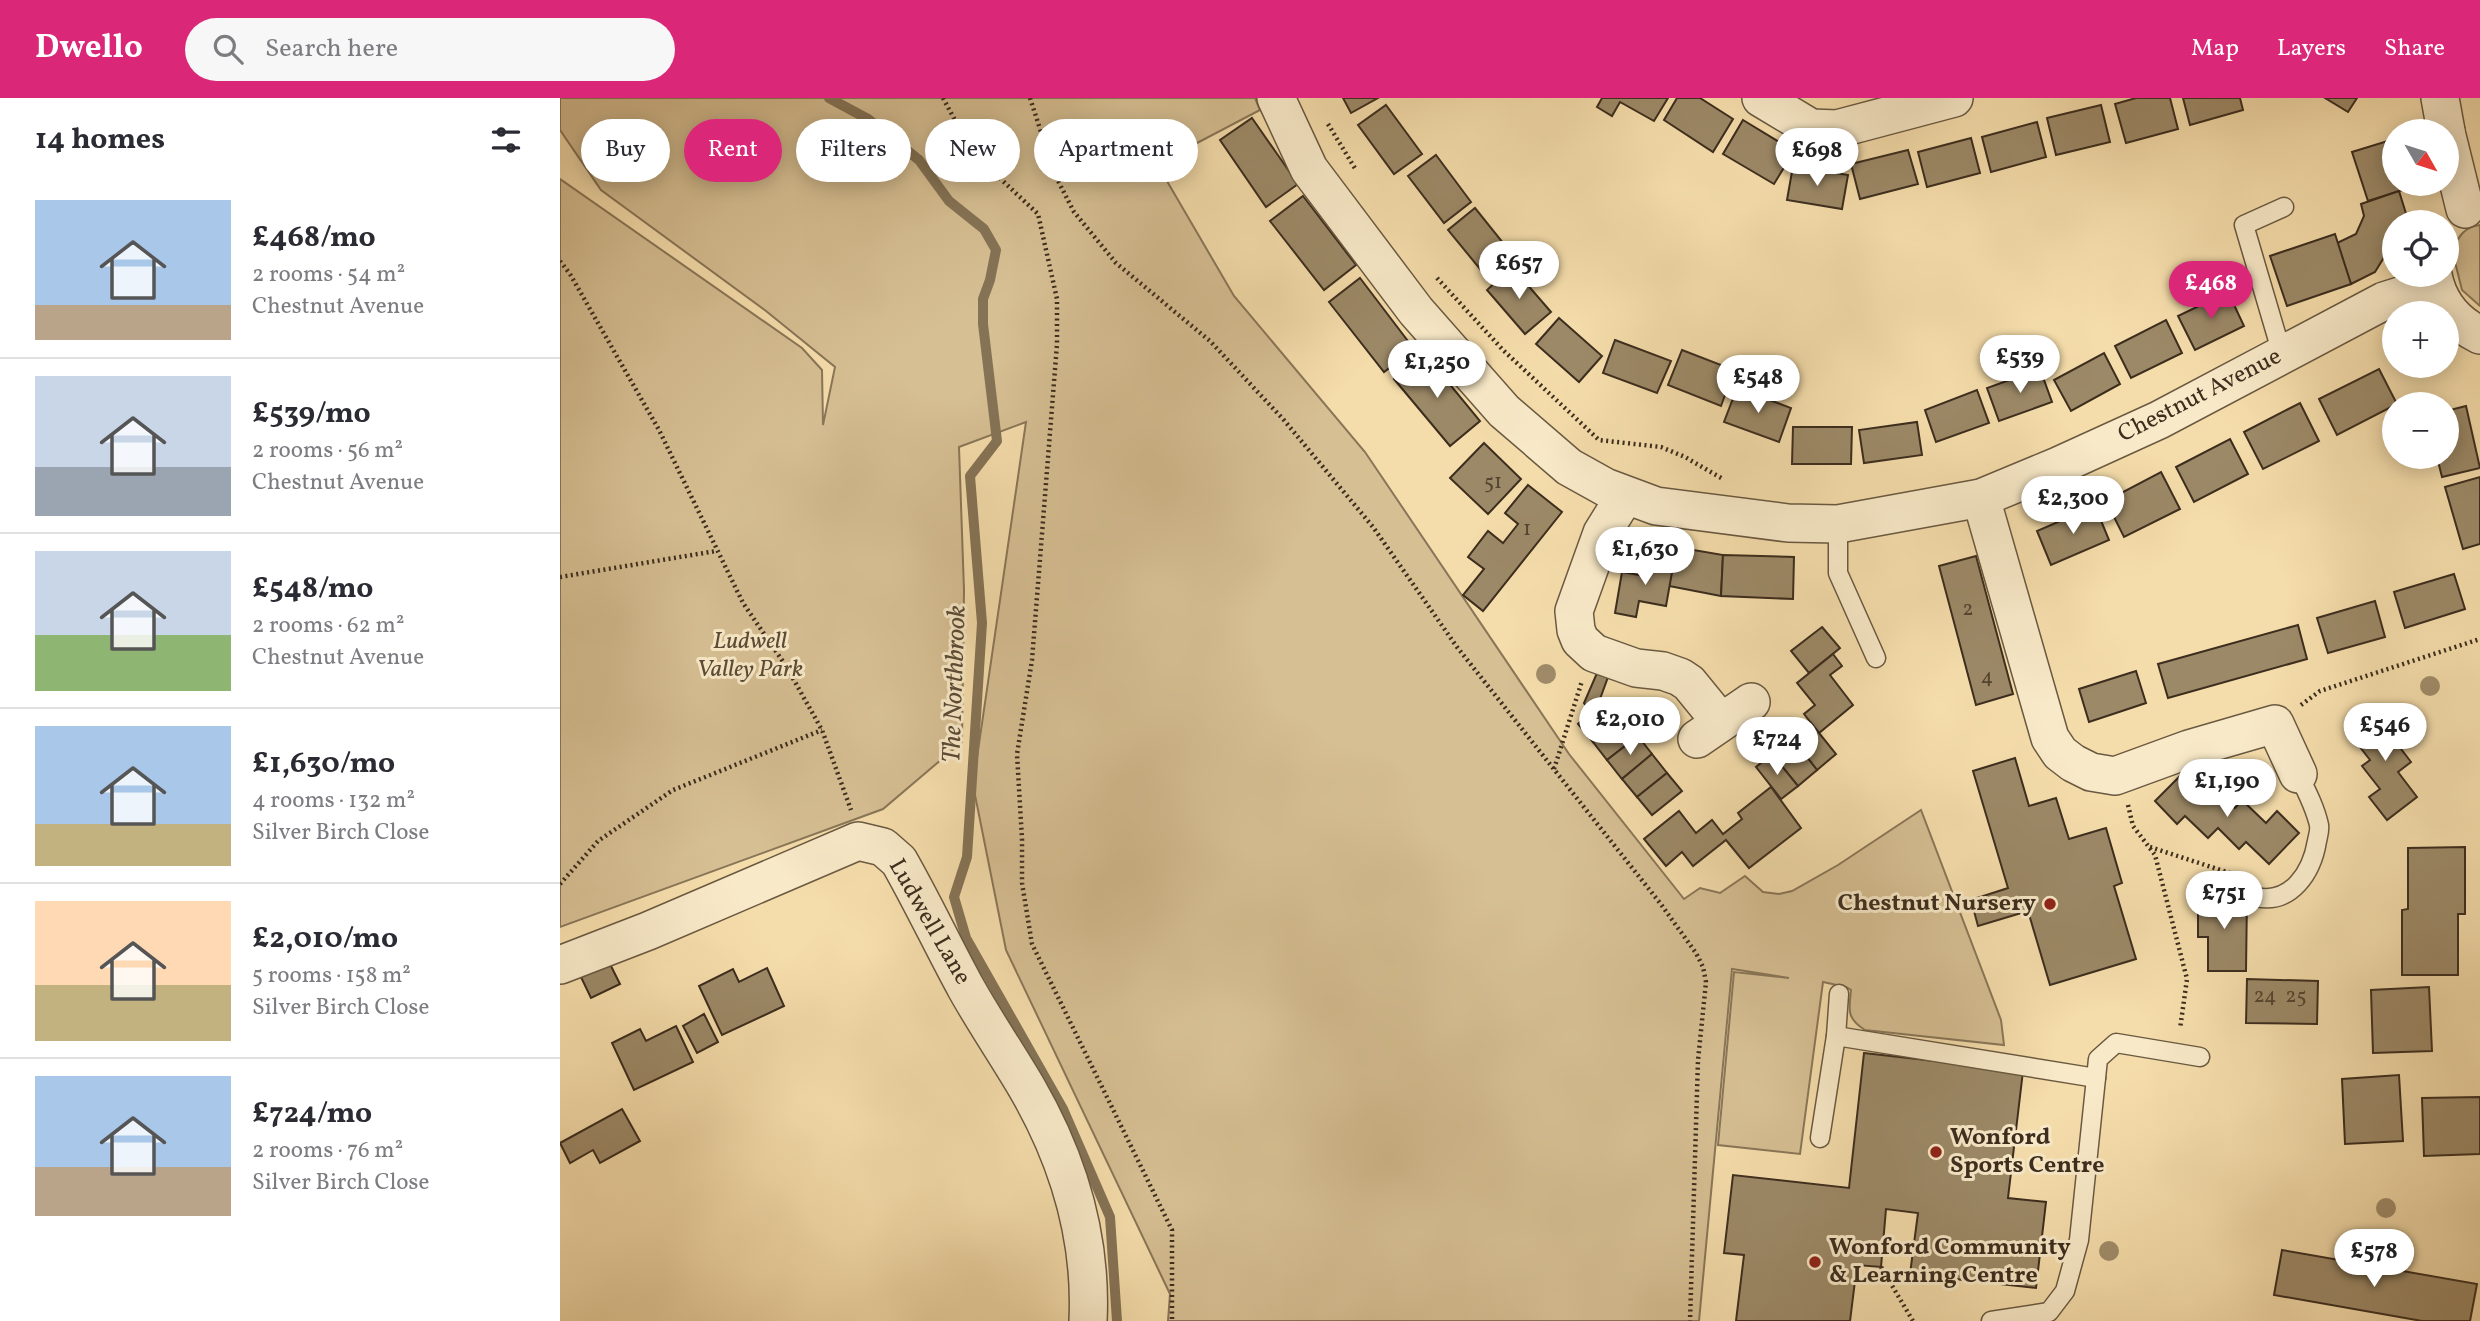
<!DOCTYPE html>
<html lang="en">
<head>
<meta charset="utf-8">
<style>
	:root { --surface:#fff; --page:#f7f7f7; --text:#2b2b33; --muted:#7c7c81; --line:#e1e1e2; --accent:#db2777 }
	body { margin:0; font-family:Vollkorn,serif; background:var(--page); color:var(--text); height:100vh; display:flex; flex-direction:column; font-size:26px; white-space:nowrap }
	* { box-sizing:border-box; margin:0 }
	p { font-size:23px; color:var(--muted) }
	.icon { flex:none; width:38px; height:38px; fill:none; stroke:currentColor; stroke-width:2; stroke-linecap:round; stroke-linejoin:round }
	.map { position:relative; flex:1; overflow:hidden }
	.details { display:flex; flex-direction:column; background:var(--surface); width:560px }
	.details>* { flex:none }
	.top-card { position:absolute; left:21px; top:21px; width:665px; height:63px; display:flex; gap:14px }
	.needle { width:46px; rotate:129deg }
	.tools { position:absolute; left:1822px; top:21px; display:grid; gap:14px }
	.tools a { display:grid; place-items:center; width:77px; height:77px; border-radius:50%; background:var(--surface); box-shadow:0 4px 18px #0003; font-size:35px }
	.price { position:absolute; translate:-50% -60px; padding:0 16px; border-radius:24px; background:#fff; color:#222; font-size:23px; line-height:46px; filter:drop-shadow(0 2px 4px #0008) }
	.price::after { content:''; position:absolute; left:50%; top:42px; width:21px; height:16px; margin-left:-10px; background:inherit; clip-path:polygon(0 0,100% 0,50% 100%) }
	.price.active { background:var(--accent); color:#fff }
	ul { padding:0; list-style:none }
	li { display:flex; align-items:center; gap:21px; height:175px; padding:0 35px }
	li+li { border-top:2px solid var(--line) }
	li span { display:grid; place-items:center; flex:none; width:196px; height:140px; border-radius:0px; color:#555 }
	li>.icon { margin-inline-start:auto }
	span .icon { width:84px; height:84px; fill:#fffc; stroke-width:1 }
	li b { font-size:30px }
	h2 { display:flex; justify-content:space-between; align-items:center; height:84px; padding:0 35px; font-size:30px }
	.chip { padding:0 24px; border-radius:32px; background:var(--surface); box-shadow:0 4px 18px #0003; font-size:24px; line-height:63px }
	.chip.active { background:var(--accent); color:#fff }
	header { display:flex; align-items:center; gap:42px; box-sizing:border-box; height:98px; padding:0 35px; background:var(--accent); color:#fff }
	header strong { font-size:33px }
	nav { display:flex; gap:38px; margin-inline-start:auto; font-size:24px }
	.search { width:490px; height:63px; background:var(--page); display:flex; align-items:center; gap:18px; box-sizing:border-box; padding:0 24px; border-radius:38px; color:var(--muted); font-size:26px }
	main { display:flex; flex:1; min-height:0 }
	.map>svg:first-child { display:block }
	.green { fill:#d6bf93; stroke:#897658; stroke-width:2 }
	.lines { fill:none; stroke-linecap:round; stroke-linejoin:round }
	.stream { stroke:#857356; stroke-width:10 }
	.building { fill:#9c8967; stroke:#3c2d1e; stroke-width:2 }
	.lane-casing { stroke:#6a5941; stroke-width:21 }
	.street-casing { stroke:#6a5941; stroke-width:40 }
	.path { stroke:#3c2d1e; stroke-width:4.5; stroke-dasharray:2 3.5; stroke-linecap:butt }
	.lane { stroke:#f8e9c8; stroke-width:18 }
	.street { stroke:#f8e9c8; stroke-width:37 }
	.tree { fill:#a08c6a }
	.poi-dot { fill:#8f2418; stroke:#f8e9c8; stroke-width:2.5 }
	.labels { text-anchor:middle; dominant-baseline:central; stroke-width:6; stroke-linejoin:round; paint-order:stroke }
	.number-label { font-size:21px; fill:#544430 }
	.street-label { font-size:24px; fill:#3c2d1e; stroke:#f8e9c8 }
	.park-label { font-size:24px; font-style:italic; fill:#5b4a35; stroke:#f8e9c8 }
	.poi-label { font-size:24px; font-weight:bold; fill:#3c2d1e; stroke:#f8e9c8; text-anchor:start }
	.water-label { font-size:26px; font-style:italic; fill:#5a4a35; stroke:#f8e9c8 }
</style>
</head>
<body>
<header>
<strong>Dwello</strong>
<div class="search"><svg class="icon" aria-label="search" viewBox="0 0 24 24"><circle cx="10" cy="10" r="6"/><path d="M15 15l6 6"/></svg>Search here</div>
<nav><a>Map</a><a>Layers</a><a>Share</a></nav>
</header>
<main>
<section class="details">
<h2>14 homes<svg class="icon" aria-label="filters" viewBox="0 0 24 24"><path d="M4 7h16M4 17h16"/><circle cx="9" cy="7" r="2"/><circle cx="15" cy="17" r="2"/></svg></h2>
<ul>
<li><span style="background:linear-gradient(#a9c7e8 75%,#b9a48a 0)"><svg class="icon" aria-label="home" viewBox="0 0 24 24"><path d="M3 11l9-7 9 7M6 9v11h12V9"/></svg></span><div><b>£468/mo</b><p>2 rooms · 54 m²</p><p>Chestnut Avenue</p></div></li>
<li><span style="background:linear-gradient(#c9d6e8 65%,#9aa5b1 0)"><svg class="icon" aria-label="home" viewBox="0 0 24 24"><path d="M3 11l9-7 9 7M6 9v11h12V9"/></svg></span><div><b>£539/mo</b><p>2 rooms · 56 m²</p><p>Chestnut Avenue</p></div></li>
<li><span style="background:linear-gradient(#c9d6e8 60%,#8fb573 0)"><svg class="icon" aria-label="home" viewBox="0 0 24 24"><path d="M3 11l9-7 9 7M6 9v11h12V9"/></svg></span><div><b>£548/mo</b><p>2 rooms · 62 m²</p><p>Chestnut Avenue</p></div></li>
<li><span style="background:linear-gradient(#a9c7e8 70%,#c2b280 0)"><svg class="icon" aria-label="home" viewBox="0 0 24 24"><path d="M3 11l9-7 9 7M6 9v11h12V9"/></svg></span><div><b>£1,630/mo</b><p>4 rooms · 132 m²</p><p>Silver Birch Close</p></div></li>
<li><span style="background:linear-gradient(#ffd9b3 60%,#c2b280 0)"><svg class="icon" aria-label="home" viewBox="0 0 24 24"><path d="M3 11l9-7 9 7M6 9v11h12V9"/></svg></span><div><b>£2,010/mo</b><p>5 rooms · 158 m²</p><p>Silver Birch Close</p></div></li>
<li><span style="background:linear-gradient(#a9c7e8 65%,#b9a48a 0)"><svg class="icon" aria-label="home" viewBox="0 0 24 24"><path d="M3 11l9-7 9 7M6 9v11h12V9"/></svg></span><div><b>£724/mo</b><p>2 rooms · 76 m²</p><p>Silver Birch Close</p></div></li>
</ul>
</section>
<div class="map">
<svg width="1920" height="1223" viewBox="0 0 1920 1223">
	<rect width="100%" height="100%" fill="#f5ddab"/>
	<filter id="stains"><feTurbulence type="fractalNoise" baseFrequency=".00286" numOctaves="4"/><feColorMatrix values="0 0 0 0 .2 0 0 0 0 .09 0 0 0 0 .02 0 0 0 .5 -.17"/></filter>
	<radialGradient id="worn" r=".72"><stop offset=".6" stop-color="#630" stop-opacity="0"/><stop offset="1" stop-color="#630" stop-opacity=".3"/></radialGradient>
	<g class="green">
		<path d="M0 0H695L700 12 597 66 674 198 805 354 1009 656 1124 801 1140 790 1160 795 1185 778 1203 794 1219 796 1232 793 1278 767 1361 712 1441 922 1444 947 1305 932C1286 920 1289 912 1291 892L1286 889 1263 884 1240 1056 1158 1047 1174 874 1229 880 1172 871 1139 1223H608L610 1196 446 852 413 687 466 324 399 349 404 492 402 644 323 711 0 829V81L242 250 262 272 263 327 275 269 206 213 41 92 0 32Z"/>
		<path d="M1920 127V208L1902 192 1892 152C1899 138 1904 129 1920 127Z"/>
	</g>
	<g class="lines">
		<path class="stream" d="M269 0 308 21 359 62 389 103 424 131 436 152 430 182 423 201V226L437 343 410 378 422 525 407 759 394 799 406 840 503 1011 550 1119 557 1223"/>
	</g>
	<g class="building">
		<path d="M783 0H818L791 15Z"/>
		<path d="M1042 0H1108L1094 23 1060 4 1052 18 1037 9Z"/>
		<path d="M1117 0H1140L1173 21 1153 54 1104 22Z"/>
		<path d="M1576 0H1610L1618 31 1566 45 1555 6Z"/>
		<path d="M1623 0H1680L1683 12 1630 27Z"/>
		<path d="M1765 0H1797L1788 14Z"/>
		<path d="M826 7 862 56 834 76 798 27Z"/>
		<path d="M1541 7 1550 44 1496 57 1487 20Z"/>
		<path d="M692 20 738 86 706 109 660 42Z"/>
		<path d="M1183 22 1234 53 1214 86 1163 56Z"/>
		<path d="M1477 24 1486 59 1431 74 1422 39Z"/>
		<path d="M1411 40 1420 75 1367 89 1358 54Z"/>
		<path d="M1834 41V86H1850L1852 89 1808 103 1792 54Z"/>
		<path d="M1348 52 1358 86 1300 101 1291 66Z"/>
		<path d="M876 57 911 104 884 125 848 78Z"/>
		<path d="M1233 68 1288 77 1282 111 1227 102Z"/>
		<path d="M1839 93 1848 122 1846 124H1834V143L1815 174 1791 186 1777 145 1796 136 1804 118 1801 106Z"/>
		<path d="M743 98 796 167 764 192 710 123Z"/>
		<path d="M915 110 952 156 925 177 888 132Z"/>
		<path d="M1775 136 1791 186 1727 208 1710 158Z"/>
		<path d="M952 169 991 214 965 236 927 192Z"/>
		<path d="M800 180 854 251 824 274 769 204Z"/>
		<path d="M1668 194 1684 228 1635 252 1618 218Z"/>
		<path d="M999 220 1042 258 1019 284 976 246Z"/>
		<path d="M1606 222 1622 255 1571 280 1555 248Z"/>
		<path d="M1055 242 1111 263 1097 295 1043 275Z"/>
		<path d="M1122 252 1174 272 1161 308 1108 287Z"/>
		<path d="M864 255 920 323 890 348 834 281Z"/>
		<path d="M1544 255 1560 286 1511 313 1494 282Z"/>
		<path d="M1480 271 1492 304 1439 323 1427 290Z"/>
		<path d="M1819 271 1837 306 1777 337 1759 301Z"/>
		<path d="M1177 290 1231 310 1219 344 1164 324Z"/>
		<path d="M1417 292 1429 325 1376 344 1365 312Z"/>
		<path d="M1740 305 1759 343 1703 371 1684 334Z"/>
		<path d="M1906 308 1920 370 1882 379 1877 359H1886V313Z"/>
		<path d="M1357 324 1362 357 1304 365 1299 332Z"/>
		<path d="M1233 329H1292L1291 366H1232Z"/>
		<path d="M1670 341 1688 376 1634 404 1616 369Z"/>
		<path d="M924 345 961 381 928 416 890 380Z"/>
		<path d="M1601 374 1620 411 1564 439 1546 403Z"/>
		<path d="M1920 379V446L1903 451 1885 389Z"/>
		<path d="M968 387 1002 414 923 513 903 497 924 471 908 459 928 433 943 445 958 426 945 415Z"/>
		<path d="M1535 408 1549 442 1491 467 1477 433Z"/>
		<path d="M1116 449 1163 457 1161 498 1109 488Z"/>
		<path d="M1163 457 1234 459 1233 501 1161 498Z"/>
		<path d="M1416 458 1453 596 1416 607 1379 468Z"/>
		<path d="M1088 459 1114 463 1106 508 1079 503 1076 519 1055 515 1062 474 1085 478Z"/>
		<path d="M1894 476 1905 511 1845 530 1834 494Z"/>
		<path d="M1815 503 1825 539 1768 555 1757 520Z"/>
		<path d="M1738 527 1747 561 1608 600 1598 566Z"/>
		<path d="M1262 529 1280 550 1249 575 1231 553Z"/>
		<path d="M1273 556 1282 568 1270 577 1293 607 1259 635 1244 616 1255 607 1237 585Z"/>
		<path d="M1576 573 1586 605 1529 624 1519 591Z"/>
		<path d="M1037 575 1048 579 1040 601 1044 606 1032 615 1024 605Z"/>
		<path d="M1048 601 1063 620 1033 644 1018 626Z"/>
		<path d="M1822 610 1843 637 1835 643 1851 664 1838 674 1857 699 1827 722 1809 699 1820 691 1802 668 1810 662 1789 635Z"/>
		<path d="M1063 620 1078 638 1047 662 1033 644Z"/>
		<path d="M1251 625 1276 656 1257 672 1232 640Z"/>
		<path d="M1078 638 1092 656 1062 681 1047 662Z"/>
		<path d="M1232 640 1257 672 1238 688 1212 656Z"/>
		<path d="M1092 656 1107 675 1077 699 1062 681Z"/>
		<path d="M1212 656 1238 688 1221 701 1196 669Z"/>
		<path d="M1455 660 1469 708 1496 700 1509 741 1546 730 1562 785 1554 788 1576 861 1490 887 1468 813 1418 828 1411 802 1448 790 1413 673Z"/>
		<path d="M1107 675 1122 693 1092 717 1077 699Z"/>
		<path d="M1622 676 1644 697 1653 688 1675 710 1682 702 1706 725 1717 713 1739 735 1709 766 1686 744 1679 751 1658 730 1648 740 1625 718 1617 726 1595 703Z"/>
		<path d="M1211 689 1241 730 1189 770 1166 742 1133 768 1122 754 1106 768 1084 741 1119 713 1136 735 1152 722 1163 736 1182 721 1178 715Z"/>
		<path d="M1905 749V816H1898V877H1842V812L1848 811V750Z"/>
		<path d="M1638 797 1687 798 1686 873H1648V839H1638Z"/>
		<path d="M47 860 60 886 31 900 19 875Z"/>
		<path d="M207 870 224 908 162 937 139 888 173 871 179 884Z"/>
		<path d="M1687 881 1758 883 1757 926 1686 925Z"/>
		<path d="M1869 889 1872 953 1813 955 1811 892Z"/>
		<path d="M144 916 158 944 137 955 123 928Z"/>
		<path d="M116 928 133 964 74 992 52 945 80 931 86 943Z"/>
		<path d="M1304 955 1463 973 1448 1100 1486 1104 1476 1190 1350 1176 1358 1115 1326 1111 1321 1169 1297 1167 1290 1223H1176L1184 1157 1164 1155 1173 1077 1289 1090Z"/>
		<path d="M1839 977 1843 1043 1785 1046 1782 981Z"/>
		<path d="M1920 999V1056L1864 1058 1862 1000Z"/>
		<path d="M62 1011 80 1043 40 1065 33 1052 10 1065 0 1045Z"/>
		<path d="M1722 1152 1917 1186 1910 1223H1862L1714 1197Z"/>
	</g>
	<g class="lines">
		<g class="lane-casing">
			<g id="lane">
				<path d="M1722 256 1684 127 1724 109"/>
				<path d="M1278 426V475L1316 560"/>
				<path d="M1696 799C1731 807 1752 774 1757 743 1758 738 1760 732 1759 727 1755 709 1746 692 1738 676"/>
				<path d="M1276 938 1536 980"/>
				<path d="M1260 1040 1276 938 1279 896"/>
				<path d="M1431 1223 1489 1214 1505 1193 1519 1142 1538 961 1556 945 1640 959"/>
			</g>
		</g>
		<g class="street-casing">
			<g id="street">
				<path d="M716 0 749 71 856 213 944 313 1009 369 1045 389 1096 408 1228 425 1278 426 1421 400 1498 368 1599 322 1824 203 1875 187"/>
				<path d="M1201 0 1251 30 1277 31 1394 0"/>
				<path d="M1880 0 1886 33"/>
				<path d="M1886 34 1905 111"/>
				<path d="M1873 177C1878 204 1895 225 1920 237"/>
				<path d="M1065 398 1042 435 1014 513 1016 532 1020 542 1034 555 1076 570 1103 573 1120 579 1129 585 1160 623"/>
				<path d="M1421 400 1490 640 1500 655 1513 665 1531 674 1555 678 1629 651 1715 626 1738 676"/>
				<path d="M1137 641 1191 604"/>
				<path d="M0 867 88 833 298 743 323 749 339 763C363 805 383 848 406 890 425 924 447 956 467 990 508 1061 532 1140 528 1223"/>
			</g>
		</g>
		<g class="path">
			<path d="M383 0 412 54 478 116 497 201V246L472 562 457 656 462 741V785L472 846 612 1132V1223"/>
			<path d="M470 0 495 77 514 114 556 165 650 243 723 321 813 429 897 549 1100 805 1136 855 1143 869 1146 884 1138 962 1130 1223"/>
			<path d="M768 26 796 72"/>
			<path d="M0 163 10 176 99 332 183 505 226 568 262 632 291 712"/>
			<path d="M877 180 943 252 1039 342 1101 349 1125 359 1163 381"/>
			<path d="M0 479 156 453"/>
			<path d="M1741 607 1760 593 1920 541"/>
			<path d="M994 671 1022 583"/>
			<path d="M1568 707 1573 728 1595 757 1627 881 1620 931"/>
			<path d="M1590 749 1685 780"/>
			<path d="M0 786 38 743 113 692 262 632"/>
			<path d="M1321 1169 1353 1223"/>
		</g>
		<use href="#lane" class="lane"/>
		<use href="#street" class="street"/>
	</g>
	<g class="tree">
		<circle cx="986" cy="576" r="10"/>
		<circle cx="1870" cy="588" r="10"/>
		<circle cx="1826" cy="1110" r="10"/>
		<circle cx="1549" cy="1153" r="10"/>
	</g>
	<g class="poi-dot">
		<circle cx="1490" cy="806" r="7"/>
		<circle cx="1376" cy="1054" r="7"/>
		<circle cx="1255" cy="1164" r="7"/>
	</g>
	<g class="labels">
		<g class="number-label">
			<text x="933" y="384">51</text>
			<text x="967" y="431">1</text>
			<text x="1408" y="511">2</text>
			<text x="1427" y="579">4</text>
			<text x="1705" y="898">24</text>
			<text x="1736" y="898">25</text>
		</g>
		<g class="street-label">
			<text transform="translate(1640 298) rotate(-27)">Chestnut Avenue</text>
			<text transform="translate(369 824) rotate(60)">Ludwell Lane</text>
		</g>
		<g class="park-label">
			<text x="190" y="544">Ludwell<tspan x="190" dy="28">Valley Park</tspan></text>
		</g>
		<g class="poi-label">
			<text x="1476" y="806" text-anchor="end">Chestnut Nursery</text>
			<text x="1390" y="1040">Wonford<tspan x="1390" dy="28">Sports Centre</tspan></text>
			<text x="1269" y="1150">Wonford Community<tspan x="1269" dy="28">&amp; Learning Centre</tspan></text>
		</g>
		<g class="water-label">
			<text transform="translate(395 586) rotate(-88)">The Northbrook</text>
		</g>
	</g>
	<rect width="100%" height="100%" filter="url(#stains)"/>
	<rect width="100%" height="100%" fill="url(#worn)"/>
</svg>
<div class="tools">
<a><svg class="needle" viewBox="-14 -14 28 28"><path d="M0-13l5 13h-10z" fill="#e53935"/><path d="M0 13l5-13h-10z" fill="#7c7c81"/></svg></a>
<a><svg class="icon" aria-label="locate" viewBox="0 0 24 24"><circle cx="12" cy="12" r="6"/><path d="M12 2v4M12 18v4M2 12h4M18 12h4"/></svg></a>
<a>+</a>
<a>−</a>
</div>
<b class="price" style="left:1257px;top:90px">£698</b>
<b class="price" style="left:959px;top:203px">£657</b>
<b class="price active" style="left:1651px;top:223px">£468</b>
<b class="price" style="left:1460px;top:297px">£539</b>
<b class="price" style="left:877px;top:302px">£1,250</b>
<b class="price" style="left:1198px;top:317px">£548</b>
<b class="price" style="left:1513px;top:438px">£2,300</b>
<b class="price" style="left:1085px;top:489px">£1,630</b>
<b class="price" style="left:1070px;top:659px">£2,010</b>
<b class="price" style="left:1825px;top:665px">£546</b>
<b class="price" style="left:1217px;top:679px">£724</b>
<b class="price" style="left:1667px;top:721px">£1,190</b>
<b class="price" style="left:1664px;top:833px">£751</b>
<b class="price" style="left:1814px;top:1191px">£578</b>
<div class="top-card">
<a class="chip">Buy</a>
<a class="chip active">Rent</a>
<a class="chip">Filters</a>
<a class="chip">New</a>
<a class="chip">Apartment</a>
</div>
</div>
</main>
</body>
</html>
